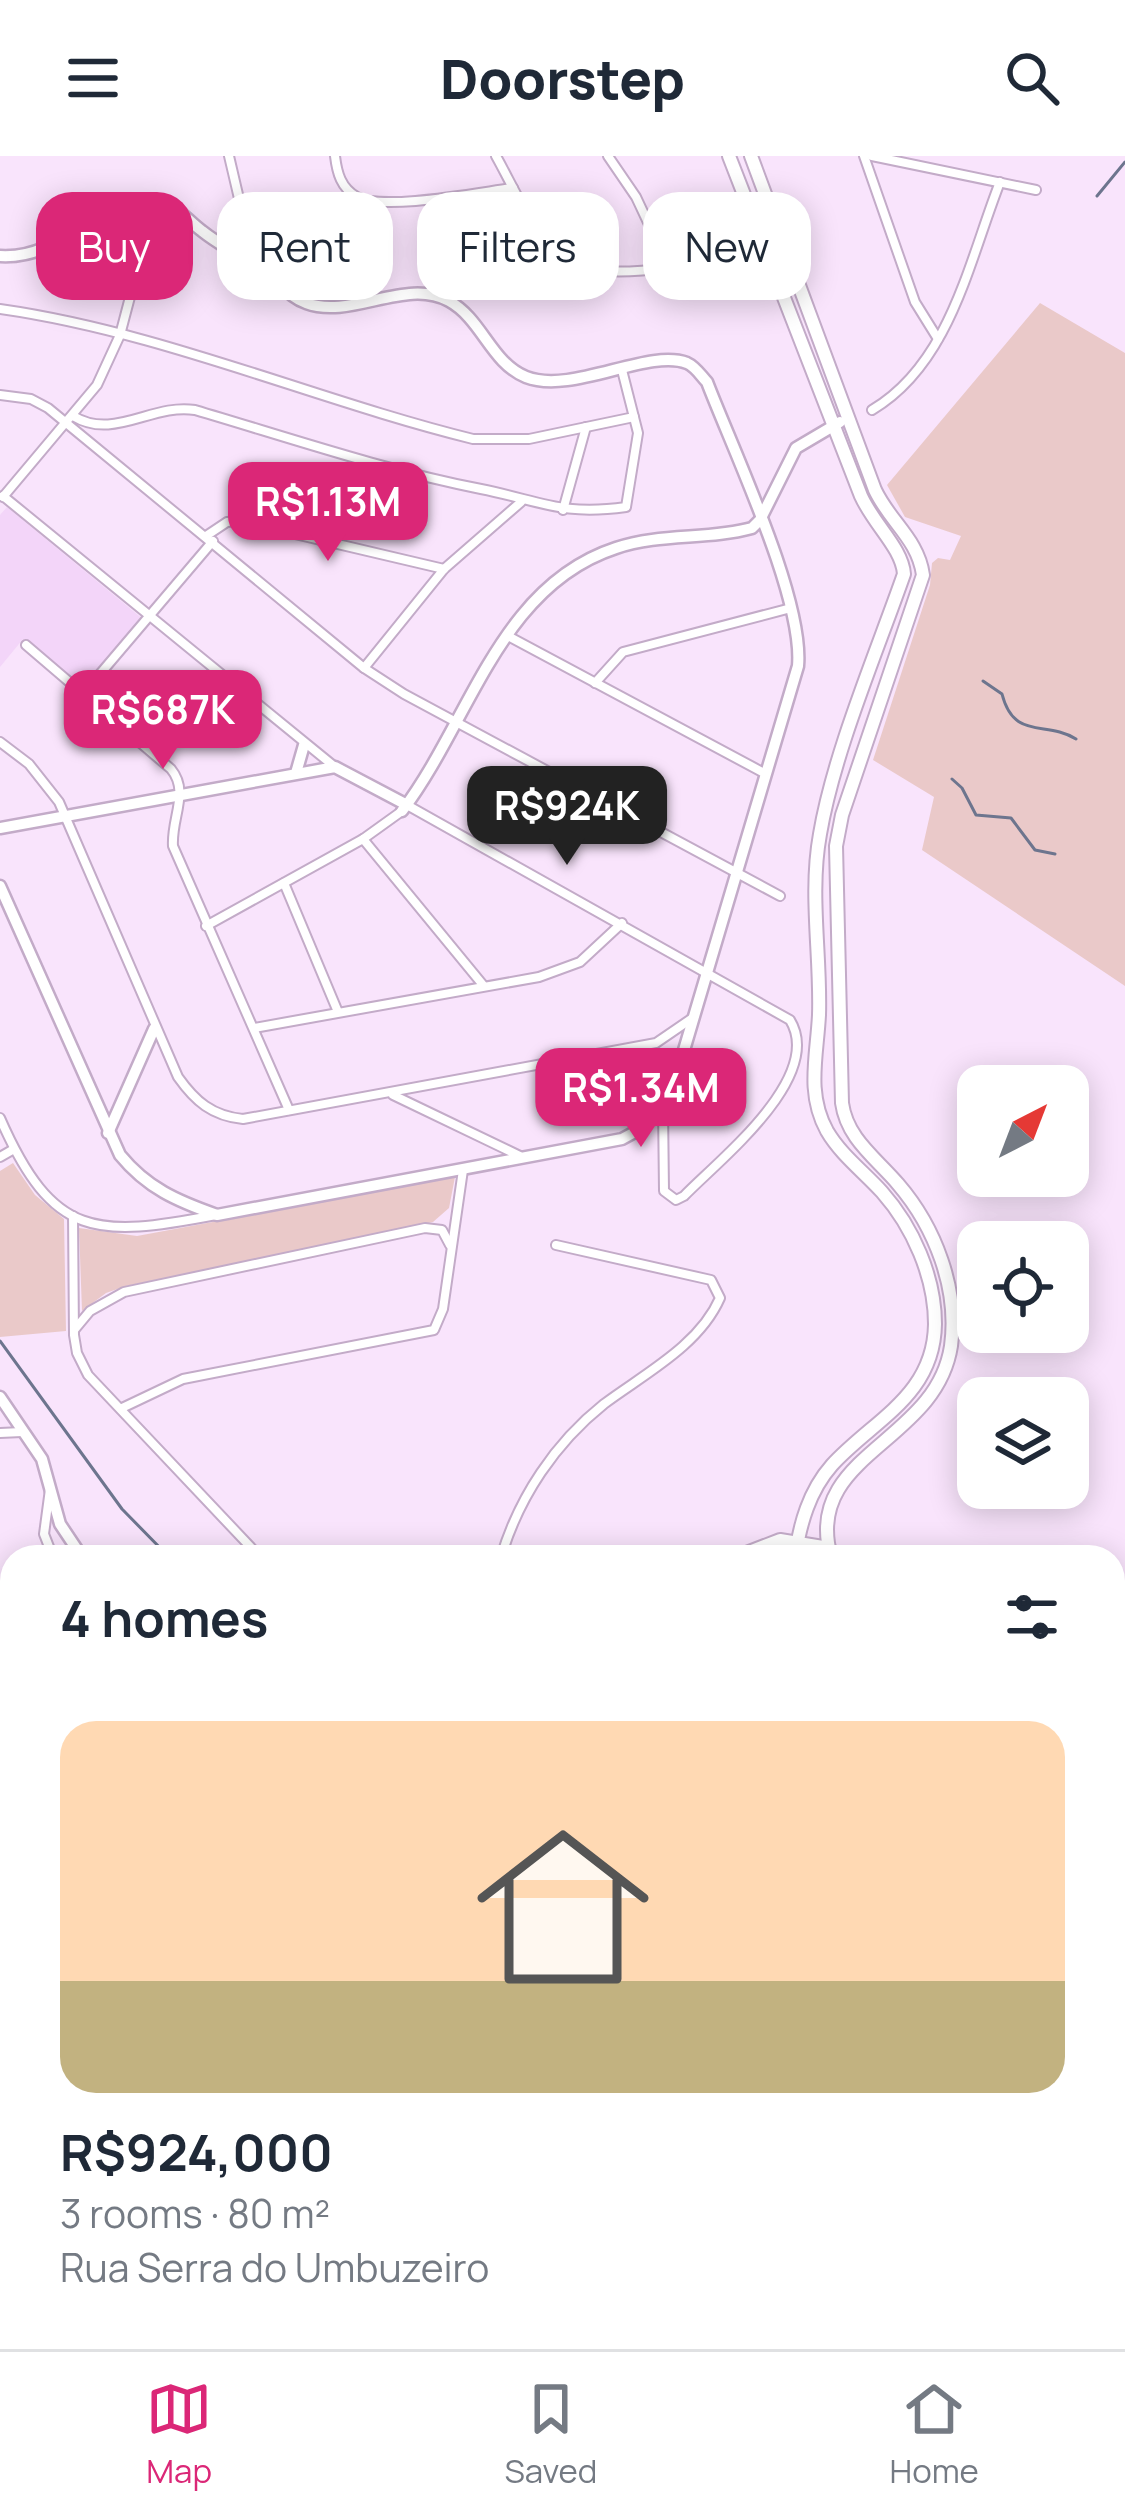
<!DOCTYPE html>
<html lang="en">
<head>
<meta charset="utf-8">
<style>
	:root { --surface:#fff; --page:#f2f2f3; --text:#1f2937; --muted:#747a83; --line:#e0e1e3; --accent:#db2777 }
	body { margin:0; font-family:Manrope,sans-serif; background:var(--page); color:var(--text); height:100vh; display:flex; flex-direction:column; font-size:45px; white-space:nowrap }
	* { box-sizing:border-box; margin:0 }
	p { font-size:39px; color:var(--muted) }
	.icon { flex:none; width:66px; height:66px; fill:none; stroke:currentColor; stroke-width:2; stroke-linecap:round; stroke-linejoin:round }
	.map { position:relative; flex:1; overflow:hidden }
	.sheet { position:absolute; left:0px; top:1389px; width:1125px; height:804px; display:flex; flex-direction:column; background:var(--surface); border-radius:36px 36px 0 0; box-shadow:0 6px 30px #0003 }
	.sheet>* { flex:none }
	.hud { position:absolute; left:36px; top:36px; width:1053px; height:108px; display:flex; gap:24px }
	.needle { width:78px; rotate:42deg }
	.buttons { position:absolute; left:957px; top:909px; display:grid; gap:24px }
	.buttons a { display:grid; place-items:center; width:132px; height:132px; border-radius:24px; background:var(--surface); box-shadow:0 6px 30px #0003; font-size:60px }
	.price { position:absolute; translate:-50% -102px; padding:0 27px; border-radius:24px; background:var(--accent); color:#fff; font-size:39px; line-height:78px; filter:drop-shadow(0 3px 6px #0008) }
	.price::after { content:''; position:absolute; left:50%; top:72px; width:36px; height:27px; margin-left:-18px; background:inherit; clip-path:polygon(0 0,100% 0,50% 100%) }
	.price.on { background:#222; color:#fff }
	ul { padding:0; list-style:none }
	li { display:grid; align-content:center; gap:24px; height:636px; padding:0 60px }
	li+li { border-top:3px solid var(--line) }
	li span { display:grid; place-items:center; height:372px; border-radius:36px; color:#555 }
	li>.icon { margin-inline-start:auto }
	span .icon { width:216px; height:216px; fill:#fffc; stroke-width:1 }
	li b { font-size:51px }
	h2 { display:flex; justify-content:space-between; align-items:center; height:144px; padding:0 60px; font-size:51px }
	.chip { padding:0 42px; border-radius:36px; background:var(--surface); box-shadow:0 6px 30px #0003; font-size:42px; line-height:108px }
	.chip.on { background:var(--accent); color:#fff }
	header { display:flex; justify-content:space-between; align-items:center; height:156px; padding:0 60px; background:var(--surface); font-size:54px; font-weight:800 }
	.tabs { display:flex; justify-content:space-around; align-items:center; height:168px; border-top:3px solid var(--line); background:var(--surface); font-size:33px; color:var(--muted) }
	.tabs a { display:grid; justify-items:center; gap:6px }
	.tabs .on { color:var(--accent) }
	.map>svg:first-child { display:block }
	.built { fill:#f3d5f9 }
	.green { fill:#eac9c9 }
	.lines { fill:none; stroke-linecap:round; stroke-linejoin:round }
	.stream { stroke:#6d758e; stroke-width:3 }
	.minor-casing { stroke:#c3abc8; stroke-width:12 }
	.tertiary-casing { stroke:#c3abc8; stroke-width:15 }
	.secondary-casing { stroke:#c3abc8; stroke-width:16 }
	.minor { stroke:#fff; stroke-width:8 }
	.tertiary { stroke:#fff; stroke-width:10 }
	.secondary { stroke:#fff; stroke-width:12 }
</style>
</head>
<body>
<header><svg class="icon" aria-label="menu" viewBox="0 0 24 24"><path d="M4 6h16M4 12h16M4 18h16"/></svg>Doorstep<svg class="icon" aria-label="search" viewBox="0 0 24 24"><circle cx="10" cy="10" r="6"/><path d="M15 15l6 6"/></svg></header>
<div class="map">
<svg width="1125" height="2193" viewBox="0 0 1125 2193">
	<rect width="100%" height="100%" fill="#f9e4fc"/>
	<path class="built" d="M7 351 144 464 86 535 23 483 0 511V359Z"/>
	<g class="green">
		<path d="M1040 147 1125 197V830L922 694 934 641 873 604 930 429 932 407 938 402 950 404 961 380 905 361 887 329Z"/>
		<path d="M13 1007 35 1039 64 1063 66 1175 0 1181V1015Z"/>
		<path d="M455 1021 449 1052 433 1066 126 1130 106 1137 82 1155 79 1072 137 1080Z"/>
	</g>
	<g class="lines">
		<g class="stream">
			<path d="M1097 40 1125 6"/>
			<path d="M983 525 1002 538C1014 585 1046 564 1076 583"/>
			<path d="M952 623 962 632 976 659 1011 662 1035 694 1055 698"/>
			<path d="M0 1185 122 1353 169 1401"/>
		</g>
		<g class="minor-casing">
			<g id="minor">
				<path d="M229 0 248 81V104"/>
				<path d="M335 0C337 17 341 32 357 41 383 55 481 36 513 32"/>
				<path d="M496 0C514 32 533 78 562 102 602 134 735 101 781 84"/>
				<path d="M608 0 636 41 660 92"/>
				<path d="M864 0 915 146 938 183"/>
				<path d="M872 0 1036 34"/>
				<path d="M0 153C162 176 315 244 473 283H529L634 261"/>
				<path d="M0 239 31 243 48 252 364 512 404 538 780 740"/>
				<path d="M872 254C950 208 969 105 1000 26"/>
				<path d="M73 260C114 285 152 247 195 254 290 282 384 314 481 333 541 345 561 360 626 351L638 277 622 214"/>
				<path d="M3 340 335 611"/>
				<path d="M3 341 97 229 120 179 155 46"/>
				<path d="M563 354 586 271"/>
				<path d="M206 380 227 366 240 365 444 413"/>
				<path d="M508 480 766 618"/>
				<path d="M26 489 171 613C190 636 171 662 173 690L289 954"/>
				<path d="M364 512 444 413 521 346"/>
				<path d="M595 527 623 496 791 452"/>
				<path d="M83 538 213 385"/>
				<path d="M0 586 29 608 59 646 178 921C195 945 212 960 243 963L656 887 694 861"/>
				<path d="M407 649 790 864C825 921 720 1003 684 1040L676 1044 664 1035 663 951"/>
				<path d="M363 683 483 829"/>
				<path d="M284 727 338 856"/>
				<path d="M206 770 363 683 402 655"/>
				<path d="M254 872 539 821 580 806 622 767"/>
				<path d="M393 939 520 1000"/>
				<path d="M0 962C53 1083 96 1082 216 1059"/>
				<path d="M0 1001 14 993"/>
				<path d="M73 1060 74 1179 77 1197 88 1219 260 1401"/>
				<path d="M75 1173 90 1155 124 1136 425 1072 442 1074 450 1089"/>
				<path d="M122 1252 183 1223 434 1174 443 1153 463 1014"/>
				<path d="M0 1277 22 1276"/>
				<path d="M50 1333 44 1378 53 1401"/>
				<path d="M501 1401C519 1341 555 1287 604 1248 644 1218 699 1190 720 1142L711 1124 556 1089"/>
				<path d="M0 1487 12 1497"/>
				<path d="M0 1630 12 1626"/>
				<path d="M0 1645 12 1660"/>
				<path d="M0 1841 12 1825"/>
				<path d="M1113 1928 1125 1930"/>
				<path d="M0 1987 12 1974"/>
				<path d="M1113 2018 1125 2008"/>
				<path d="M1113 2119 1125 2124"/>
				<path d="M781 2181V2193"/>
				<path d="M871 2181V2193"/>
				<path d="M928 2181 950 2193"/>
				<path d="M440 2193 445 2181"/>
				<path d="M529 2193 535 2181"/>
				<path d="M626 2193 631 2181"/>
				<path d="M725 2193 730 2181"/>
				<path d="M1115 2193 1125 2190"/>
			</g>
		</g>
		<g class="tertiary-casing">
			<g id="tertiary">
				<path d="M0 100C71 104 94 32 157 45 176 48 187 64 202 75 223 92 249 103 270 120 282 129 291 142 306 147 351 164 406 121 449 145 482 163 491 207 526 221 572 239 648 192 687 207 696 211 701 220 707 226 733 294 804 443 798 510L679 911C666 944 656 967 622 983L217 1059C177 1045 147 1032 120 999L0 730"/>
				<path d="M296 617 304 589"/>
				<path d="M402 655C470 566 499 430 616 392 660 377 708 384 752 372L760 364 796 292 840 266"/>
				<path d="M0 672 335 611 407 649"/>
				<path d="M108 977 154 873"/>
				<path d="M0 1241 42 1303 60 1368 82 1401"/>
				<path d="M0 1785 12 1800"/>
				<path d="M0 1891 12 1877"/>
			</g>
		</g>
		<g class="secondary-casing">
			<g id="secondary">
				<path d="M729 0 861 340C874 369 902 392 904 418 876 498 834 596 820 678 809 738 821 799 819 859 817 900 806 937 827 975 841 999 864 1016 882 1036 913 1071 935 1121 935 1168 934 1240 873 1264 832 1309 809 1335 800 1368 795 1401"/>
				<path d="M751 0 875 334C890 366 918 383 923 419L842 659 836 690 842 947C847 983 876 1002 898 1028 935 1071 959 1133 951 1190 936 1288 802 1298 831 1401"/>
				<path d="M736 1401 780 1384 829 1392"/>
				<path d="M1113 1842 1125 1845"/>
			</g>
		</g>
		<use href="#minor" class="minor"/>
		<use href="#tertiary" class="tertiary"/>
		<use href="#secondary" class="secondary"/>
	</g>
</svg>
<div class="buttons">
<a><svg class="needle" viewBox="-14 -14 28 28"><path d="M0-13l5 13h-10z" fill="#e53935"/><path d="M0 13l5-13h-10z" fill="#747a83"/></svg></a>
<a><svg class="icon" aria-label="locate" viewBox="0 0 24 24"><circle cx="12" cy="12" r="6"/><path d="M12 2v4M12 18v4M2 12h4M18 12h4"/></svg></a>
<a><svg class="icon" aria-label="layers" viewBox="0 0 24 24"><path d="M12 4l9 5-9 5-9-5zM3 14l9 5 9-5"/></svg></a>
</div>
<b class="price" style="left:328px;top:408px">R$1.13M</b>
<b class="price" style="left:163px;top:616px">R$687K</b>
<b class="price on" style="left:567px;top:712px">R$924K</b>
<b class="price" style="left:641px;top:994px">R$1.34M</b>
<div class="hud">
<a class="chip on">Buy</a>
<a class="chip">Rent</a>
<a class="chip">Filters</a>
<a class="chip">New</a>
</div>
<section class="sheet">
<h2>4 homes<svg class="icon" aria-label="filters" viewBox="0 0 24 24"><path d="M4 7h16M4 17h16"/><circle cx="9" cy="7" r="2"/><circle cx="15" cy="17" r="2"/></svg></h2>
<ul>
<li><span style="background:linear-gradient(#ffd9b3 70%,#c2b280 0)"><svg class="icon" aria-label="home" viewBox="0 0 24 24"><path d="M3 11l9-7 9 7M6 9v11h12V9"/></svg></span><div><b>R$924,000</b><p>3 rooms · 80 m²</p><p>Rua Serra do Umbuzeiro</p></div></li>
</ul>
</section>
</div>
<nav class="tabs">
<a class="on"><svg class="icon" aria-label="map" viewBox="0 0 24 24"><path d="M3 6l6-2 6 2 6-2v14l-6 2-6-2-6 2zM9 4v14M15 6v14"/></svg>Map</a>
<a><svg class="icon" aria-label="saved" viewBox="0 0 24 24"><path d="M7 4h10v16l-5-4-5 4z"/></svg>Saved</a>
<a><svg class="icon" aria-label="home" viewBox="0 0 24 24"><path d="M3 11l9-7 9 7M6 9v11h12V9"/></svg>Home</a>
</nav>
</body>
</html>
